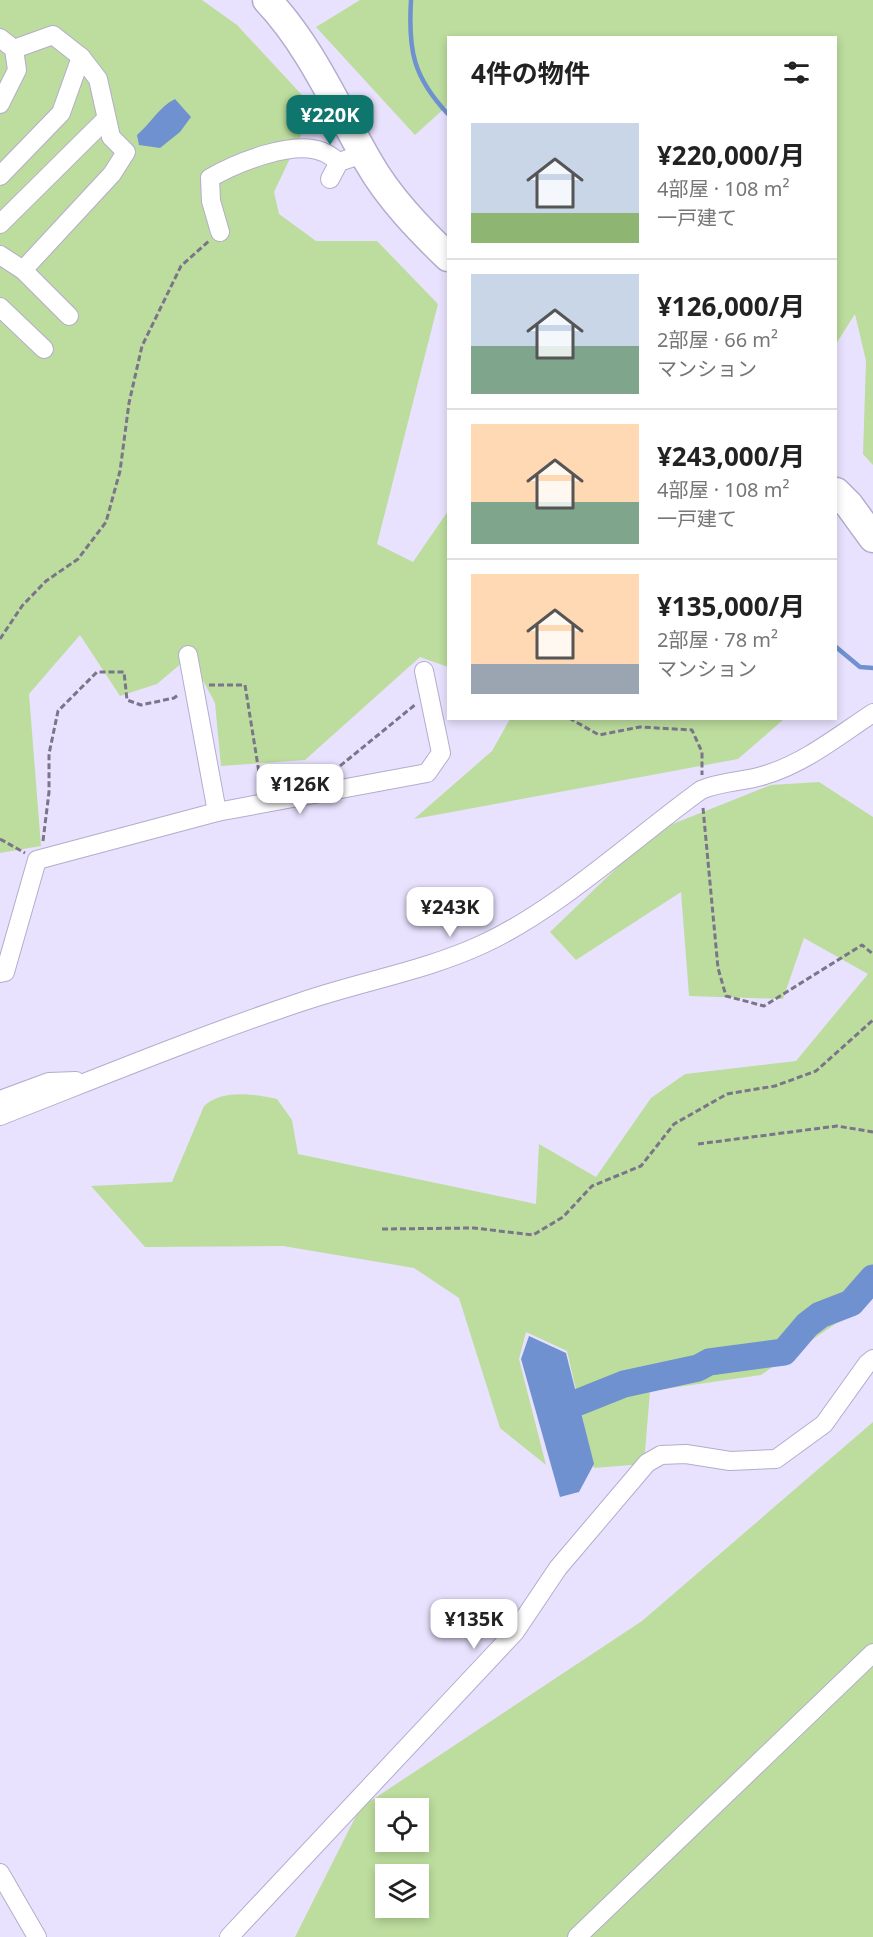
<!DOCTYPE html>
<html lang="ja">
<head>
<meta charset="utf-8">
<style>
	:root { --surface:#fff; --page:#f6f6f6; --text:#222; --muted:#767676; --line:#e0e0e0; --accent:#0f766e }
	body { margin:0; font-family:"Noto Sans","Noto Sans JP",sans-serif; background:var(--page); color:var(--text); height:100vh; display:flex; flex-direction:column; font-size:22px; white-space:nowrap }
	* { box-sizing:border-box; margin:0 }
	p { font-size:20px; color:var(--muted) }
	.icon { flex:none; width:33px; height:33px; fill:none; stroke:currentColor; stroke-width:2; stroke-linecap:round; stroke-linejoin:round }
	.map { position:relative; flex:1; overflow:hidden }
	.drawer { position:absolute; left:447px; top:36px; width:390px; height:684px; display:flex; flex-direction:column; background:var(--surface); border-radius:0px; box-shadow:0 3px 9px #0003 }
	.drawer>* { flex:none }
	.buttons { position:absolute; left:375px; top:1798px; display:grid; gap:12px }
	.buttons a { display:grid; place-items:center; width:54px; height:54px; border-radius:0px; background:var(--surface); box-shadow:0 3px 9px #0003; font-size:30px }
	.price { position:absolute; translate:-50% -51px; padding:0 14px; border-radius:12px; background:#fff; color:#222; font-size:20px; line-height:39px; filter:drop-shadow(0 2px 3px #0008) }
	.price::after { content:''; position:absolute; left:50%; top:36px; width:18px; height:14px; margin-left:-9px; background:inherit; clip-path:polygon(0 0,100% 0,50% 100%) }
	.price.on { background:var(--accent); color:#fff }
	ul { padding:0; list-style:none }
	li { display:flex; align-items:center; gap:18px; height:150px; padding:0 24px }
	li+li { border-top:2px solid var(--line) }
	li span { display:grid; place-items:center; flex:none; width:168px; height:120px; border-radius:0px; color:#555 }
	li>.icon { margin-inline-start:auto }
	span .icon { width:72px; height:72px; fill:#fffc; stroke-width:1 }
	li b { font-size:26px }
	h2 { display:flex; justify-content:space-between; align-items:center; height:72px; padding:0 24px; font-size:26px }
	.map>svg:first-child { display:block }
	.green { fill:#bcdd9d; fill-rule:evenodd }
	.water { fill:#6f91d0 }
	.lines { fill:none; stroke-linecap:round; stroke-linejoin:round }
	.stream { stroke:#6f91d0; stroke-width:4.5 }
	.river { stroke:#6f91d0; stroke-width:27 }
	.minor-casing { stroke:#b4accc; stroke-width:20 }
	.primary-casing { stroke:#b4accc; stroke-width:31 }
	.path { stroke:#7a7589; stroke-width:3; stroke-dasharray:6 3; stroke-linecap:butt }
	.minor { stroke:#fff; stroke-width:18 }
	.primary { stroke:#fff; stroke-width:28 }
</style>
</head>
<body>
<div class="map">
<svg width="873" height="1937" viewBox="0 0 873 1937">
	<rect width="100%" height="100%" fill="#e9e2fe"/>
	<g class="green">
		<path d="M0 0H202L237 25 314 108 274 192 279 214 316 241H377L438 304 377 544 413 562 448 511V667L420 657 305 760 221 766 215 703 190 656 157 684 120 696 80 635 29 694 41 846 0 853Z"/>
		<path d="M360 0H873V465L863 454 866 361 855 314 836 344V38H448V105L415 135 316 27Z"/>
		<path d="M510 719V718L784 719 738 759 414 819 492 751Z"/>
		<path d="M819 782 873 817V1298L761 1375 650 1391 644 1464 594 1468 567 1351 526 1332 519 1359 546 1465 500 1428 459 1298 414 1268 283 1246 145 1247 91 1186 172 1182 204 1106C222 1089 253 1094 277 1099L292 1120 298 1154 536 1204 539 1144 596 1177 651 1098 685 1074 796 1061 868 974 804 938 783 999 689 996 681 892 576 960 550 932 655 831 771 785Z"/>
		<path d="M873 1422V1937H295L360 1808 642 1621ZM386 1809H418V1842H386ZM386 1875H418V1908H386Z"/>
	</g>
	<g class="water">
		<path d="M175 99 191 117 180 132 160 148 139 145 137 135C151 123 159 107 175 99Z"/>
		<path d="M529 1336 566 1353 594 1464 579 1492 560 1497 521 1359Z"/>
	</g>
	<g class="lines">
		<g class="stream">
			<path d="M411 0C408 50 413 77 448 114"/>
			<path d="M836 647 860 667 873 668"/>
		</g>
		<path class="river" d="M579 1402 624 1384 698 1368 709 1362 784 1352 807 1325 820 1315 851 1303 873 1278"/>
		<g class="minor-casing">
			<g id="minor">
				<path d="M0 38 14 49 17 70 0 104"/>
				<path d="M0 176 61 113 81 57 53 35 14 49"/>
				<path d="M330 179 339 162 351 158"/>
				<path d="M0 224 106 119"/>
				<path d="M220 232 211 201 210 178C236 163 294 139 323 152 329 154 334 159 339 162"/>
				<path d="M0 255 23 270"/>
				<path d="M0 307 44 349"/>
				<path d="M69 316 23 270 112 174 126 152 111 137 98 79 81 57"/>
				<path d="M188 655 217 812 427 773 441 753 424 671"/>
				<path d="M0 973 5 972 37 860 217 812"/>
				<path d="M0 1100 49 1082 76 1081"/>
				<path d="M0 1116C100 1077 199 1036 301 1002 362 981 425 971 483 944 559 909 633 839 701 790 722 781 744 782 765 775 805 763 838 736 873 713"/>
				<path d="M0 1873 37 1937"/>
				<path d="M229 1937 515 1632 558 1568 647 1463 661 1455 686 1454 730 1461 776 1459 824 1424 867 1364 873 1359"/>
				<path d="M577 1937 873 1653"/>
			</g>
		</g>
		<g class="primary-casing">
			<g id="primary">
				<path d="M267 0C312 48 336 107 369 163 389 198 419 229 448 257"/>
				<path d="M836 492 849 505 873 538"/>
			</g>
		</g>
		<g class="path">
			<path d="M0 639 22 606 46 581 78 559 106 522 120 471 129 403 142 346 181 266 209 241"/>
			<path d="M209 685H245L261 785 282 782"/>
			<path d="M569 718 599 735 640 727 692 730 702 752V775"/>
			<path d="M315 776 340 766 416 704"/>
			<path d="M703 808 718 968 726 996 764 1006 862 945 873 954"/>
			<path d="M0 839 25 853"/>
			<path d="M43 841 49 792V754L58 711 97 672H124L127 700 141 705 174 698 178 695"/>
			<path d="M698 1144 837 1126 873 1132"/>
			<path d="M382 1229 474 1228 533 1235 563 1217 592 1186 641 1166 674 1124 727 1094 775 1086 816 1071 873 1020"/>
		</g>
		<use href="#minor" class="minor"/>
		<use href="#primary" class="primary"/>
	</g>
</svg>
<div class="buttons">
<a><svg class="icon" aria-label="locate" viewBox="0 0 24 24"><circle cx="12" cy="12" r="6"/><path d="M12 2v4M12 18v4M2 12h4M18 12h4"/></svg></a>
<a><svg class="icon" aria-label="layers" viewBox="0 0 24 24"><path d="M12 4l9 5-9 5-9-5zM3 14l9 5 9-5"/></svg></a>
</div>
<b class="price on" style="left:330px;top:146px">¥220K</b>
<b class="price" style="left:300px;top:815px">¥126K</b>
<b class="price" style="left:450px;top:938px">¥243K</b>
<b class="price" style="left:474px;top:1650px">¥135K</b>
<section class="drawer">
<h2>4件の物件<svg class="icon" aria-label="filters" viewBox="0 0 24 24"><path d="M4 7h16M4 17h16"/><circle cx="9" cy="7" r="2"/><circle cx="15" cy="17" r="2"/></svg></h2>
<ul>
<li><span style="background:linear-gradient(#c9d6e8 75%,#8fb573 0)"><svg class="icon" aria-label="home" viewBox="0 0 24 24"><path d="M3 11l9-7 9 7M6 9v11h12V9"/></svg></span><div><b>¥220,000/月</b><p>4部屋 · 108 m²</p><p>一戸建て</p></div></li>
<li><span style="background:linear-gradient(#c9d6e8 60%,#7fa58c 0)"><svg class="icon" aria-label="home" viewBox="0 0 24 24"><path d="M3 11l9-7 9 7M6 9v11h12V9"/></svg></span><div><b>¥126,000/月</b><p>2部屋 · 66 m²</p><p>マンション</p></div></li>
<li><span style="background:linear-gradient(#ffd9b3 65%,#7fa58c 0)"><svg class="icon" aria-label="home" viewBox="0 0 24 24"><path d="M3 11l9-7 9 7M6 9v11h12V9"/></svg></span><div><b>¥243,000/月</b><p>4部屋 · 108 m²</p><p>一戸建て</p></div></li>
<li><span style="background:linear-gradient(#ffd9b3 75%,#9aa5b1 0)"><svg class="icon" aria-label="home" viewBox="0 0 24 24"><path d="M3 11l9-7 9 7M6 9v11h12V9"/></svg></span><div><b>¥135,000/月</b><p>2部屋 · 78 m²</p><p>マンション</p></div></li>
</ul>
</section>
</div>
</body>
</html>
